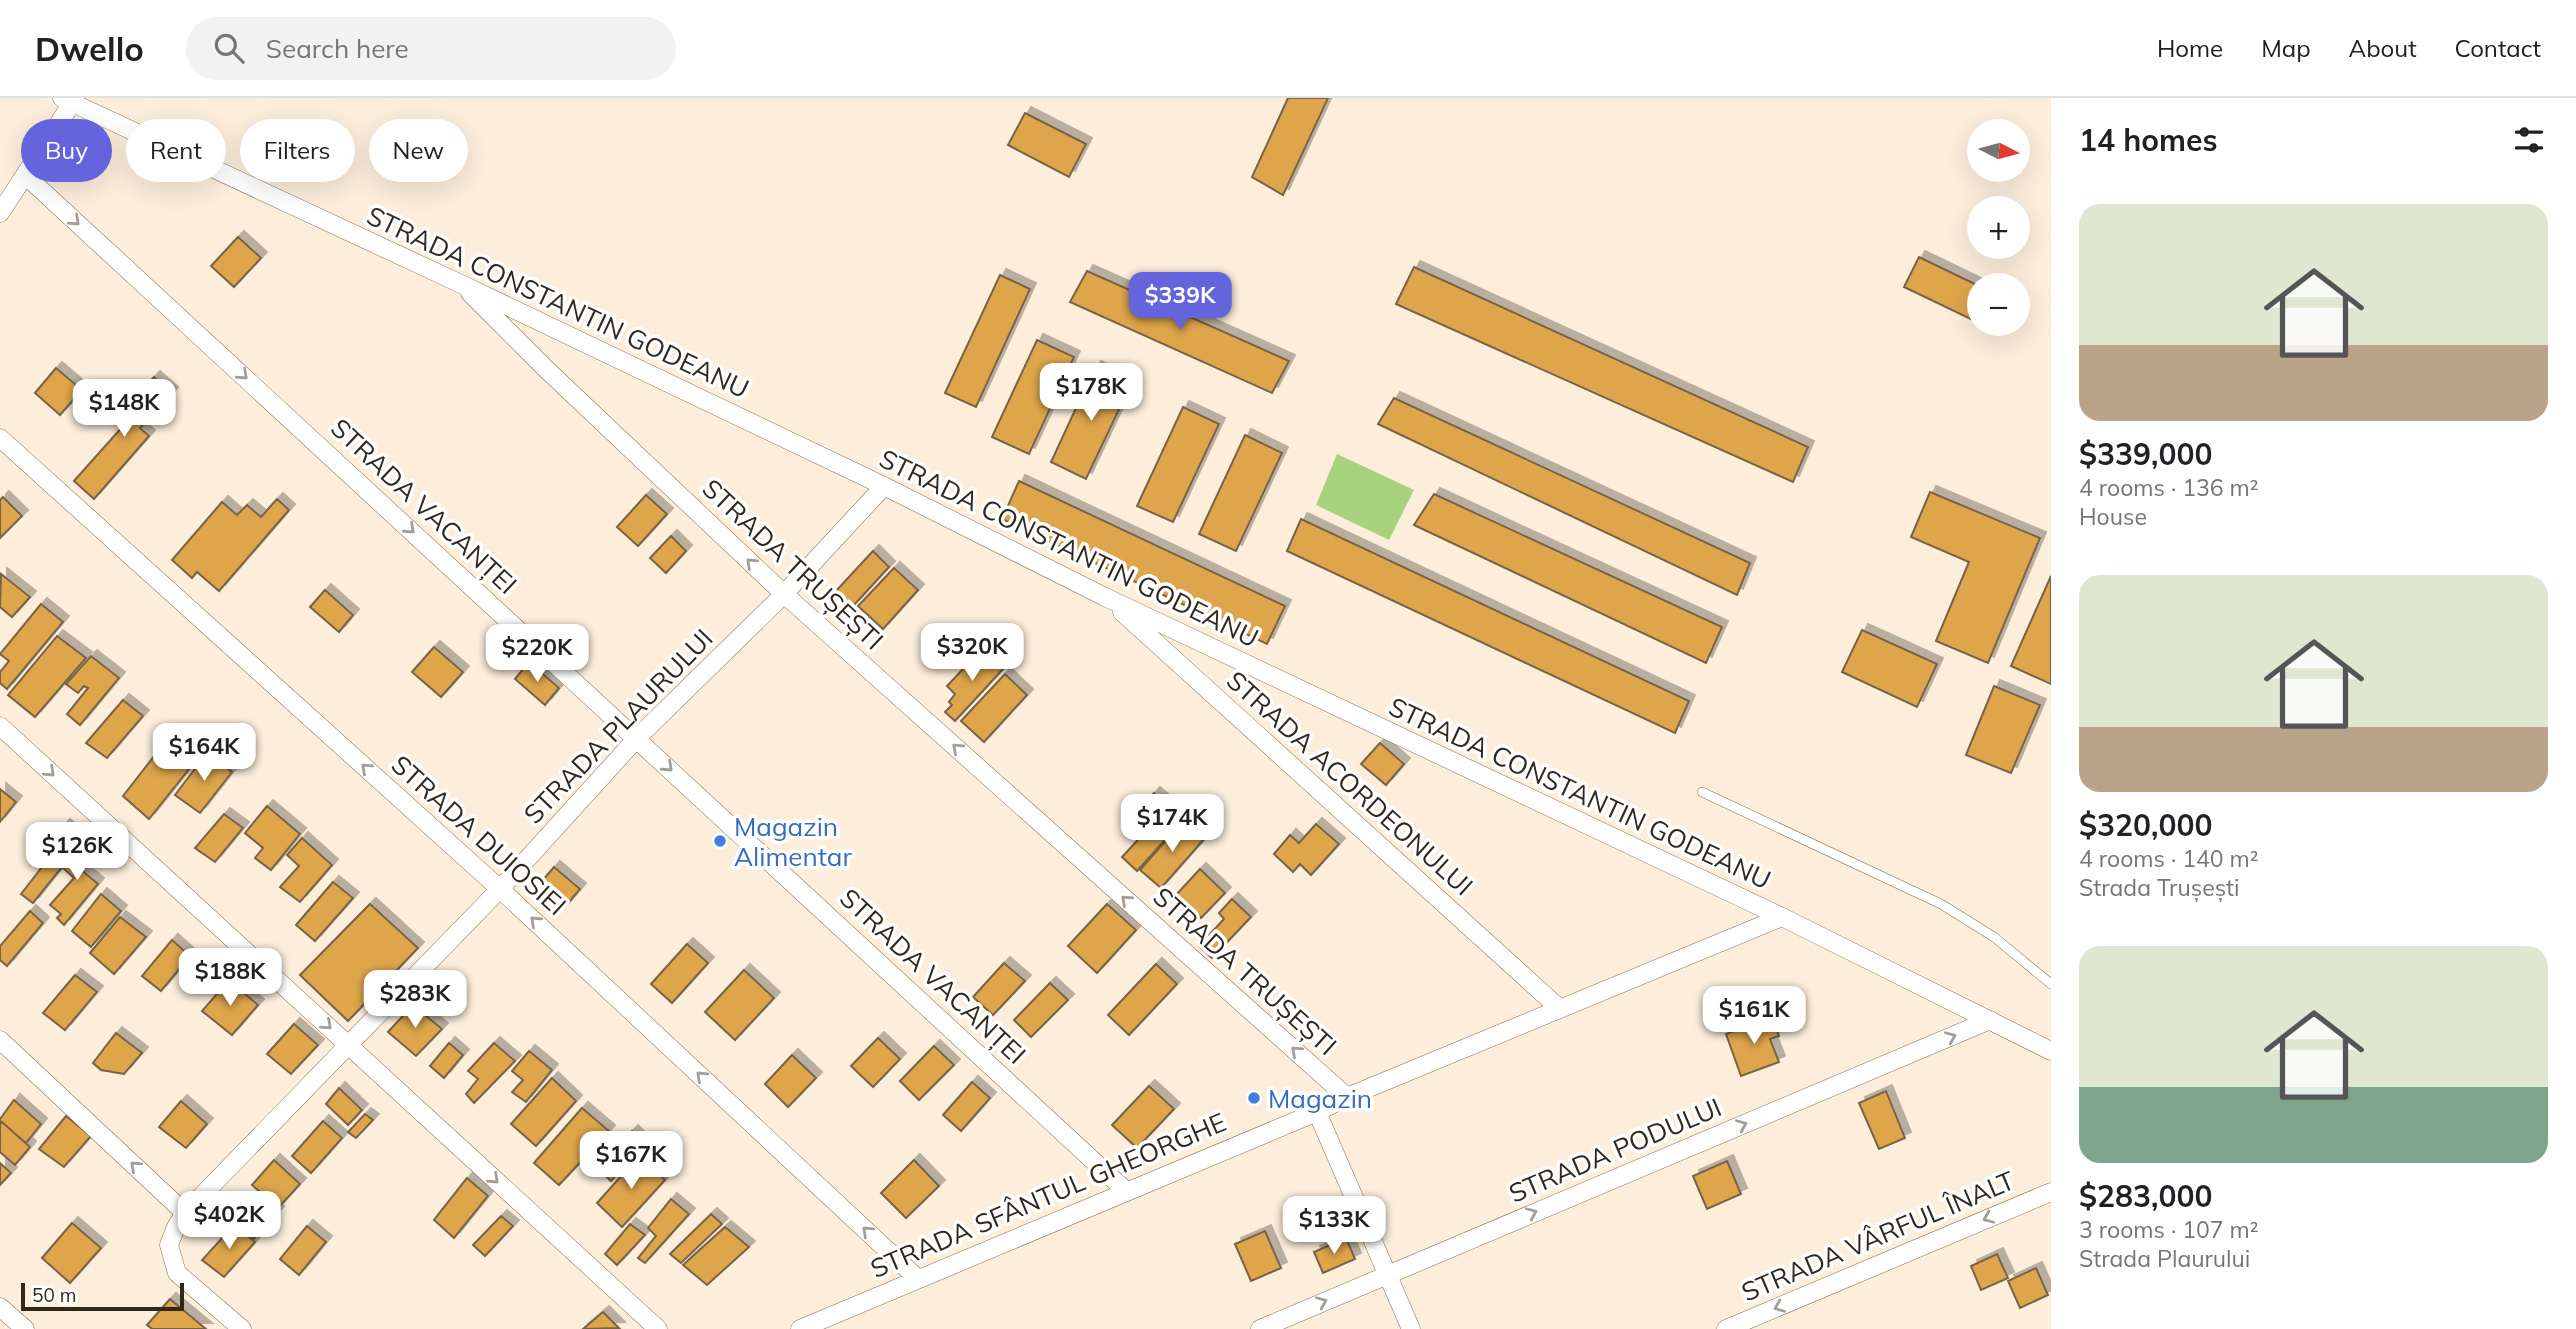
<!DOCTYPE html>
<html lang="en">
<head>
<meta charset="utf-8">
<style>
	:root { --surface:#fff; --page:#f2f2f2; --text:#202124; --muted:#757577; --line:#e0e0e0; --accent:#6464dd }
	body { margin:0; font-family:Mulish,sans-serif; background:var(--page); color:var(--text); height:100vh; display:flex; flex-direction:column; font-size:26px; white-space:nowrap }
	* { box-sizing:border-box; margin:0 }
	p { font-size:23px; color:var(--muted) }
	.icon { flex:none; width:38px; height:38px; fill:none; stroke:currentColor; stroke-width:2; stroke-linecap:round; stroke-linejoin:round }
	.map { position:relative; flex:1; overflow:hidden }
	.drawer { display:flex; flex-direction:column; background:var(--surface); width:525px }
	.drawer>* { flex:none }
	.banner { position:absolute; left:21px; top:21px; width:665px; height:63px; display:flex; gap:14px }
	.needle { width:46px; rotate:96deg }
	.controls { position:absolute; left:1967px; top:21px; display:grid; gap:14px }
	.controls a { display:grid; place-items:center; width:63px; height:63px; border-radius:50%; background:var(--surface); box-shadow:0 7px 28px #0002; font-size:35px }
	.scale { position:absolute; left:21px; bottom:18px; width:163px; box-sizing:border-box; padding-left:7px; border:4px solid #31281c; border-top:0; font-size:19px; line-height:24px; white-space:nowrap; color:#31281c; -webkit-text-stroke:5px #fff; paint-order:stroke }
	.price { position:absolute; translate:-50% -60px; padding:0 16px; border-radius:14px; background:#fff; color:#222; font-size:23px; line-height:46px; filter:drop-shadow(0 2px 4px #0008) }
	.price::after { content:''; position:absolute; left:50%; top:42px; width:21px; height:16px; margin-left:-10px; background:inherit; clip-path:polygon(0 0,100% 0,50% 100%) }
	.price.active { background:var(--accent); color:#fff }
	ul { padding:0; list-style:none }
	li { display:grid; align-content:center; gap:14px; height:371px; padding:0 28px }
	li span { display:grid; place-items:center; height:217px; border-radius:21px; color:#555 }
	li>.icon { margin-inline-start:auto }
	span .icon { width:126px; height:126px; fill:#fffc; stroke-width:1 }
	li b { font-size:30px }
	h2 { display:flex; justify-content:space-between; align-items:center; height:84px; padding:0 28px; font-size:30px }
	.tag { padding:0 24px; border-radius:32px; background:var(--surface); box-shadow:0 7px 28px #0002; font-size:24px; line-height:63px }
	.tag.active { background:var(--accent); color:#fff }
	header { display:flex; align-items:center; gap:42px; box-sizing:border-box; height:98px; padding:0 35px; background:var(--surface); border-bottom:2px solid var(--line) }
	header strong { font-size:33px }
	nav { display:flex; gap:38px; margin-inline-start:auto; font-size:24px }
	.search { width:490px; height:63px; background:var(--page); display:flex; align-items:center; gap:18px; box-sizing:border-box; padding:0 24px; border-radius:38px; color:var(--muted); font-size:26px }
	main { display:flex; flex:1; min-height:0 }
	.map>svg:first-child { display:block }
	.green { fill:#a8d27d }
	.building { fill:#dea54c; stroke:#776346; stroke-width:2; filter:url(#shadow) }
	.lines { fill:none; stroke-linecap:round; stroke-linejoin:round }
	.lane-casing { stroke:#846f52; stroke-width:10 }
	.street-casing { stroke:#846f52; stroke-width:19 }
	.lane { stroke:#fff; stroke-width:9 }
	.street { stroke:#fff; stroke-width:18 }
	.oneway { stroke:#a29e99 }
	.shop-dot { fill:#3f7fe0; stroke:#fff; stroke-width:2.5 }
	.labels { text-anchor:middle; dominant-baseline:central; stroke-width:7; stroke-linejoin:round; paint-order:stroke }
	.street-label { font-size:26px; fill:#31281c; stroke:#fff }
	.shop-label { font-size:26px; fill:#366cbe; stroke:#fff; text-anchor:start }
</style>
</head>
<body>
<header>
<strong>Dwello</strong>
<div class="search"><svg class="icon" aria-label="search" viewBox="0 0 24 24"><circle cx="10" cy="10" r="6"/><path d="M15 15l6 6"/></svg>Search here</div>
<nav><a>Home</a><a>Map</a><a>About</a><a>Contact</a></nav>
</header>
<main>
<div class="map">
<svg width="2051" height="1231" viewBox="0 0 2051 1231">
	<defs>
		<filter id="shadow"><feDropShadow dx="6" dy="-6" stdDeviation="0" flood-color="#0004"/></filter>
	</defs>
	<rect width="100%" height="100%" fill="#fceedb"/>
	<path class="green" d="M1337 356 1414 392 1389 442 1316 407Z"/>
	<g class="building">
		<path d="M1288 0H1328L1283 97 1252 79Z"/>
		<path d="M1025 15 1086 46 1069 79 1008 47Z"/>
		<path d="M238 139 261 160 234 189 211 168Z"/>
		<path d="M1919 159 1979 188V225L1904 189Z"/>
		<path d="M1414 169 1808 349 1793 384 1396 206Z"/>
		<path d="M1087 173 1289 263 1272 295 1070 204Z"/>
		<path d="M1000 177 1030 191 976 309 945 295Z"/>
		<path d="M1037 242 1074 259 1029 356 992 339Z"/>
		<path d="M1095 269 1131 286 1086 381 1051 364Z"/>
		<path d="M56 270 82 292 60 317 35 295Z"/>
		<path d="M154 279 172 295 140 330 149 338 94 401 74 383 124 327 117 321Z"/>
		<path d="M1394 300 1750 465 1737 497 1378 326Z"/>
		<path d="M1183 309 1219 326 1173 424 1137 408Z"/>
		<path d="M1245 337 1282 355 1236 453 1199 436Z"/>
		<path d="M1019 383 1285 508 1267 546 1002 421Z"/>
		<path d="M1930 394 2040 440 1988 565 1936 543 1969 464 1911 439Z"/>
		<path d="M1434 396 1722 529 1706 565 1414 427Z"/>
		<path d="M646 397 667 416 638 448 617 429Z"/>
		<path d="M3 399 22 418 0 440V402Z"/>
		<path d="M277 401 289 412 219 493 197 474 192 480 172 462 222 404 237 417 247 407 261 419Z"/>
		<path d="M1301 421 1689 603 1675 635 1287 453Z"/>
		<path d="M671 438 686 453 666 475 650 460Z"/>
		<path d="M873 453 889 469 853 508 836 493Z"/>
		<path d="M894 470 918 492 883 531 858 508Z"/>
		<path d="M1 476 30 499 12 519 0 509Z"/>
		<path d="M2051 478V586L2011 568Z"/>
		<path d="M325 492 353 517 339 534 310 509Z"/>
		<path d="M41 506 63 524 7 591 0 585V574L9 563 0 556Z"/>
		<path d="M1862 532 1937 566 1917 609 1842 574Z"/>
		<path d="M57 538 86 560 35 619 8 597Z"/>
		<path d="M434 549 463 574 441 599 412 574Z"/>
		<path d="M982 551 1003 571 955 623 945 614 952 607 949 604 955 596 947 588Z"/>
		<path d="M91 558 119 580 80 627 67 616 88 590 84 588 78 595 66 586Z"/>
		<path d="M529 564 559 590 545 607 515 581Z"/>
		<path d="M1005 576 1027 597 984 644 961 623Z"/>
		<path d="M1994 588 2040 607 2011 675 1966 657Z"/>
		<path d="M123 602 143 618 107 660 86 645Z"/>
		<path d="M169 639 197 661 149 721 123 698Z"/>
		<path d="M1380 645 1404 666 1386 687 1361 666Z"/>
		<path d="M207 655 232 674 200 715 175 697Z"/>
		<path d="M0 691 16 704 0 724Z"/>
		<path d="M1154 695 1184 721 1137 773 1122 759 1158 720 1144 707Z"/>
		<path d="M267 708 300 736 271 772 255 760 263 750 245 735Z"/>
		<path d="M224 716 243 730 215 764 195 750Z"/>
		<path d="M1184 722 1205 740 1161 790 1140 772Z"/>
		<path d="M1316 726 1339 746 1311 777 1300 766 1293 774 1274 756 1290 737 1299 745Z"/>
		<path d="M64 727 83 743 33 805 21 796 42 769 35 764Z"/>
		<path d="M92 737 102 746 80 771 98 786 64 827 57 820 61 816 50 807 74 780 63 770Z"/>
		<path d="M302 740 332 767 300 804 280 789 299 768 287 757Z"/>
		<path d="M554 769 580 791 563 811 537 789Z"/>
		<path d="M1200 771 1225 795 1201 820 1195 813 1191 817 1181 807 1184 804 1176 797Z"/>
		<path d="M333 784 353 800 315 843 296 827Z"/>
		<path d="M101 796 121 813 91 849 72 833Z"/>
		<path d="M1232 801 1251 819 1212 860 1199 848 1224 821 1219 815Z"/>
		<path d="M370 806 418 850 348 923 300 877Z"/>
		<path d="M1107 806 1136 832 1097 875 1068 848Z"/>
		<path d="M30 813 43 825 7 868 0 862V848Z"/>
		<path d="M120 819 146 839 114 876 90 855Z"/>
		<path d="M172 842 190 858 161 893 142 878Z"/>
		<path d="M687 846 708 865 672 905 651 886Z"/>
		<path d="M1004 865 1025 883 993 917 973 899Z"/>
		<path d="M1156 866 1177 886 1129 937 1108 917Z"/>
		<path d="M744 872 774 900 735 942 705 914Z"/>
		<path d="M75 877 97 894 65 932 43 915Z"/>
		<path d="M229 882 258 907 232 937 202 913Z"/>
		<path d="M1050 885 1068 902 1031 939 1014 922Z"/>
		<path d="M413 907 442 931 416 958 388 934Z"/>
		<path d="M1772 919 1779 938 1770 941 1779 964 1741 978 1726 936Z"/>
		<path d="M294 926 318 947 291 976 267 956Z"/>
		<path d="M116 935 142 955 124 976 101 972 93 965Z"/>
		<path d="M878 940 900 961 873 989 851 968Z"/>
		<path d="M449 945 463 957 444 980 430 968Z"/>
		<path d="M494 945 515 963 474 1005 466 996 478 981 468 973Z"/>
		<path d="M934 948 954 967 919 1002 900 983Z"/>
		<path d="M529 953 552 972 526 1004 512 994 523 982 512 973Z"/>
		<path d="M792 957 816 980 788 1009 765 986Z"/>
		<path d="M552 980 576 1003 536 1048 511 1026Z"/>
		<path d="M972 984 990 1000 961 1033 943 1017Z"/>
		<path d="M1149 988 1174 1011 1137 1050 1112 1027Z"/>
		<path d="M339 990 362 1012 348 1027 326 1006Z"/>
		<path d="M1886 993 1905 1040 1879 1051 1859 1005Z"/>
		<path d="M14 1002 41 1026 26 1045 0 1024V1021Z"/>
		<path d="M181 1003 207 1026 186 1050 159 1029Z"/>
		<path d="M582 1010 609 1033 559 1087 534 1065Z"/>
		<path d="M365 1016 373 1022 356 1040 348 1034Z"/>
		<path d="M66 1018 91 1038 64 1069 39 1051Z"/>
		<path d="M323 1023 342 1040 311 1075 292 1058Z"/>
		<path d="M2 1024 30 1049 15 1067 0 1054V1027Z"/>
		<path d="M632 1033 644 1045 611 1083 598 1071Z"/>
		<path d="M640 1057 665 1082 622 1129 597 1105Z"/>
		<path d="M274 1062 300 1086 278 1110 252 1087Z"/>
		<path d="M914 1062 939 1088 906 1120 881 1095Z"/>
		<path d="M1727 1063 1741 1096 1707 1111 1693 1078Z"/>
		<path d="M0 1065 11 1075 0 1087Z"/>
		<path d="M467 1080 488 1098 454 1140 434 1122Z"/>
		<path d="M261 1099 278 1114 254 1141 237 1126Z"/>
		<path d="M671 1101 689 1116 645 1165 638 1160 656 1138 648 1130Z"/>
		<path d="M711 1116 722 1126 681 1165 670 1156Z"/>
		<path d="M501 1118 513 1128 485 1158 473 1147Z"/>
		<path d="M72 1125 101 1150 70 1185 42 1160Z"/>
		<path d="M630 1126 645 1137 617 1167 605 1156Z"/>
		<path d="M234 1127 255 1144 224 1179 202 1162Z"/>
		<path d="M307 1128 326 1144 299 1177 280 1161Z"/>
		<path d="M725 1129 749 1149 707 1187 683 1167Z"/>
		<path d="M1265 1133 1281 1170 1251 1183 1235 1146Z"/>
		<path d="M1346 1140 1355 1161 1323 1175 1314 1154Z"/>
		<path d="M1997 1156 2008 1180 1981 1192 1971 1168Z"/>
		<path d="M2036 1170 2048 1197 2020 1210 2008 1183Z"/>
		<path d="M170 1201 206 1231H152L147 1227Z"/>
		<path d="M603 1214 619 1230 583 1231Z"/>
	</g>
	<g class="lines">
		<g class="lane-casing">
			<path id="lane" d="M1702 694 1941 806 1994 839 2051 886"/>
		</g>
		<g class="street-casing">
			<g id="street">
				<path d="M62 0 461 186 884 388 1105 499 1782 819 2051 953"/>
				<path d="M25 77 1125 1092"/>
				<path d="M0 115 72 5"/>
				<path d="M470 195 546 271 784 496 1347 999"/>
				<path d="M0 340 500 791 917 1180"/>
				<path d="M1122 514 1560 911"/>
				<path d="M0 628 658 1231"/>
				<path d="M0 942 185 1115"/>
				<path d="M1317 1014 1411 1231"/>
				<path d="M0 1209 25 1231"/>
				<path d="M242 1231 177 1175 169 1147 176 1129 185 1115 500 791 637 640 784 496 884 388"/>
				<path d="M800 1231 1317 1014 1347 999 1782 819"/>
				<path d="M1260 1231 1990 922"/>
				<path d="M1726 1231 2051 1094"/>
			</g>
		</g>
		<use href="#lane" class="lane"/>
		<use href="#street" class="street"/>
	</g>
	<defs><path id="oneway-chevron" d="M-2-3.5L2.5 0L-2 3.5" fill="none" stroke-width="1.6" stroke-linecap="round" stroke-linejoin="round" transform="scale(1.75)"/></defs>
	<g class="oneway">
		<use href="#oneway-chevron" transform="translate(75 123) rotate(43)"/>
		<use href="#oneway-chevron" transform="translate(243 277) rotate(43)"/>
		<use href="#oneway-chevron" transform="translate(410 431) rotate(43)"/>
		<use href="#oneway-chevron" transform="translate(751 465) rotate(-137)"/>
		<use href="#oneway-chevron" transform="translate(957 650) rotate(-138)"/>
		<use href="#oneway-chevron" transform="translate(668 669) rotate(43)"/>
		<use href="#oneway-chevron" transform="translate(366 670) rotate(-138)"/>
		<use href="#oneway-chevron" transform="translate(50 674) rotate(43)"/>
		<use href="#oneway-chevron" transform="translate(1126 802) rotate(-138)"/>
		<use href="#oneway-chevron" transform="translate(535 823) rotate(-137)"/>
		<use href="#oneway-chevron" transform="translate(327 927) rotate(42)"/>
		<use href="#oneway-chevron" transform="translate(1951 939) rotate(-23)"/>
		<use href="#oneway-chevron" transform="translate(1296 953) rotate(-138)"/>
		<use href="#oneway-chevron" transform="translate(701 978) rotate(-137)"/>
		<use href="#oneway-chevron" transform="translate(1742 1027) rotate(-23)"/>
		<use href="#oneway-chevron" transform="translate(135 1068) rotate(-137)"/>
		<use href="#oneway-chevron" transform="translate(494 1081) rotate(43)"/>
		<use href="#oneway-chevron" transform="translate(1532 1115) rotate(-23)"/>
		<use href="#oneway-chevron" transform="translate(1988 1120) rotate(157)"/>
		<use href="#oneway-chevron" transform="translate(867 1133) rotate(-137)"/>
		<use href="#oneway-chevron" transform="translate(1322 1204) rotate(-23)"/>
		<use href="#oneway-chevron" transform="translate(1779 1209) rotate(157)"/>
	</g>
	<g class="shop-dot">
		<circle cx="720" cy="743" r="7"/>
		<circle cx="1254" cy="1000" r="7"/>
	</g>
	<g class="labels">
		<g class="street-label">
			<text transform="translate(558 204) rotate(25)">STRADA CONSTANTIN GODEANU</text>
			<text transform="translate(424 408) rotate(43)">STRADA VACANȚEI</text>
			<text transform="translate(1069 450) rotate(26)">STRADA CONSTANTIN GODEANU</text>
			<text transform="translate(793 466) rotate(43)">STRADA TRUȘEȘTI</text>
			<text transform="translate(618 628) rotate(-46)">STRADA PLAURULUI</text>
			<text transform="translate(1350 685) rotate(42)">STRADA ACORDEONULUI</text>
			<text transform="translate(1580 695) rotate(25)">STRADA CONSTANTIN GODEANU</text>
			<text transform="translate(479 737) rotate(42)">STRADA DUIOSIEI</text>
			<text transform="translate(1245 873) rotate(42)">STRADA TRUȘEȘTI</text>
			<text transform="translate(933 878) rotate(43)">STRADA VACANȚEI</text>
			<text transform="translate(1615 1052) rotate(-23)">STRADA PODULUI</text>
			<text transform="translate(1048 1097) rotate(-23)">STRADA SFÂNTUL GHEORGHE</text>
			<text transform="translate(1878 1138) rotate(-23)">STRADA VÂRFUL ÎNALT</text>
		</g>
		<g class="shop-label">
			<text x="734" y="728">Magazin<tspan x="734" dy="30">Alimentar</tspan></text>
			<text x="1268" y="1000">Magazin</text>
		</g>
	</g>
</svg>
<div class="controls">
<a><svg class="needle" viewBox="-14 -14 28 28"><path d="M0-13l5 13h-10z" fill="#e53935"/><path d="M0 13l5-13h-10z" fill="#757577"/></svg></a>
<a>+</a>
<a>−</a>
</div>
<div class="scale">50 m</div>
<b class="price active" style="left:1180px;top:234px">$339K</b>
<b class="price" style="left:1091px;top:325px">$178K</b>
<b class="price" style="left:124px;top:341px">$148K</b>
<b class="price" style="left:972px;top:585px">$320K</b>
<b class="price" style="left:537px;top:586px">$220K</b>
<b class="price" style="left:204px;top:685px">$164K</b>
<b class="price" style="left:1172px;top:756px">$174K</b>
<b class="price" style="left:77px;top:784px">$126K</b>
<b class="price" style="left:230px;top:910px">$188K</b>
<b class="price" style="left:415px;top:932px">$283K</b>
<b class="price" style="left:1754px;top:948px">$161K</b>
<b class="price" style="left:631px;top:1093px">$167K</b>
<b class="price" style="left:229px;top:1153px">$402K</b>
<b class="price" style="left:1334px;top:1158px">$133K</b>
<div class="banner">
<a class="tag active">Buy</a>
<a class="tag">Rent</a>
<a class="tag">Filters</a>
<a class="tag">New</a>
</div>
</div>
<section class="drawer">
<h2>14 homes<svg class="icon" aria-label="filters" viewBox="0 0 24 24"><path d="M4 7h16M4 17h16"/><circle cx="9" cy="7" r="2"/><circle cx="15" cy="17" r="2"/></svg></h2>
<ul>
<li><span style="background:linear-gradient(#dfe7d0 65%,#b9a48a 0)"><svg class="icon" aria-label="home" viewBox="0 0 24 24"><path d="M3 11l9-7 9 7M6 9v11h12V9"/></svg></span><div><b>$339,000</b><p>4 rooms · 136 m²</p><p>House</p></div></li>
<li><span style="background:linear-gradient(#dfe7d0 70%,#b9a48a 0)"><svg class="icon" aria-label="home" viewBox="0 0 24 24"><path d="M3 11l9-7 9 7M6 9v11h12V9"/></svg></span><div><b>$320,000</b><p>4 rooms · 140 m²</p><p>Strada Trușești</p></div></li>
<li><span style="background:linear-gradient(#dfe7d0 65%,#7fa58c 0)"><svg class="icon" aria-label="home" viewBox="0 0 24 24"><path d="M3 11l9-7 9 7M6 9v11h12V9"/></svg></span><div><b>$283,000</b><p>3 rooms · 107 m²</p><p>Strada Plaurului</p></div></li>
</ul>
</section>
</main>
</body>
</html>
